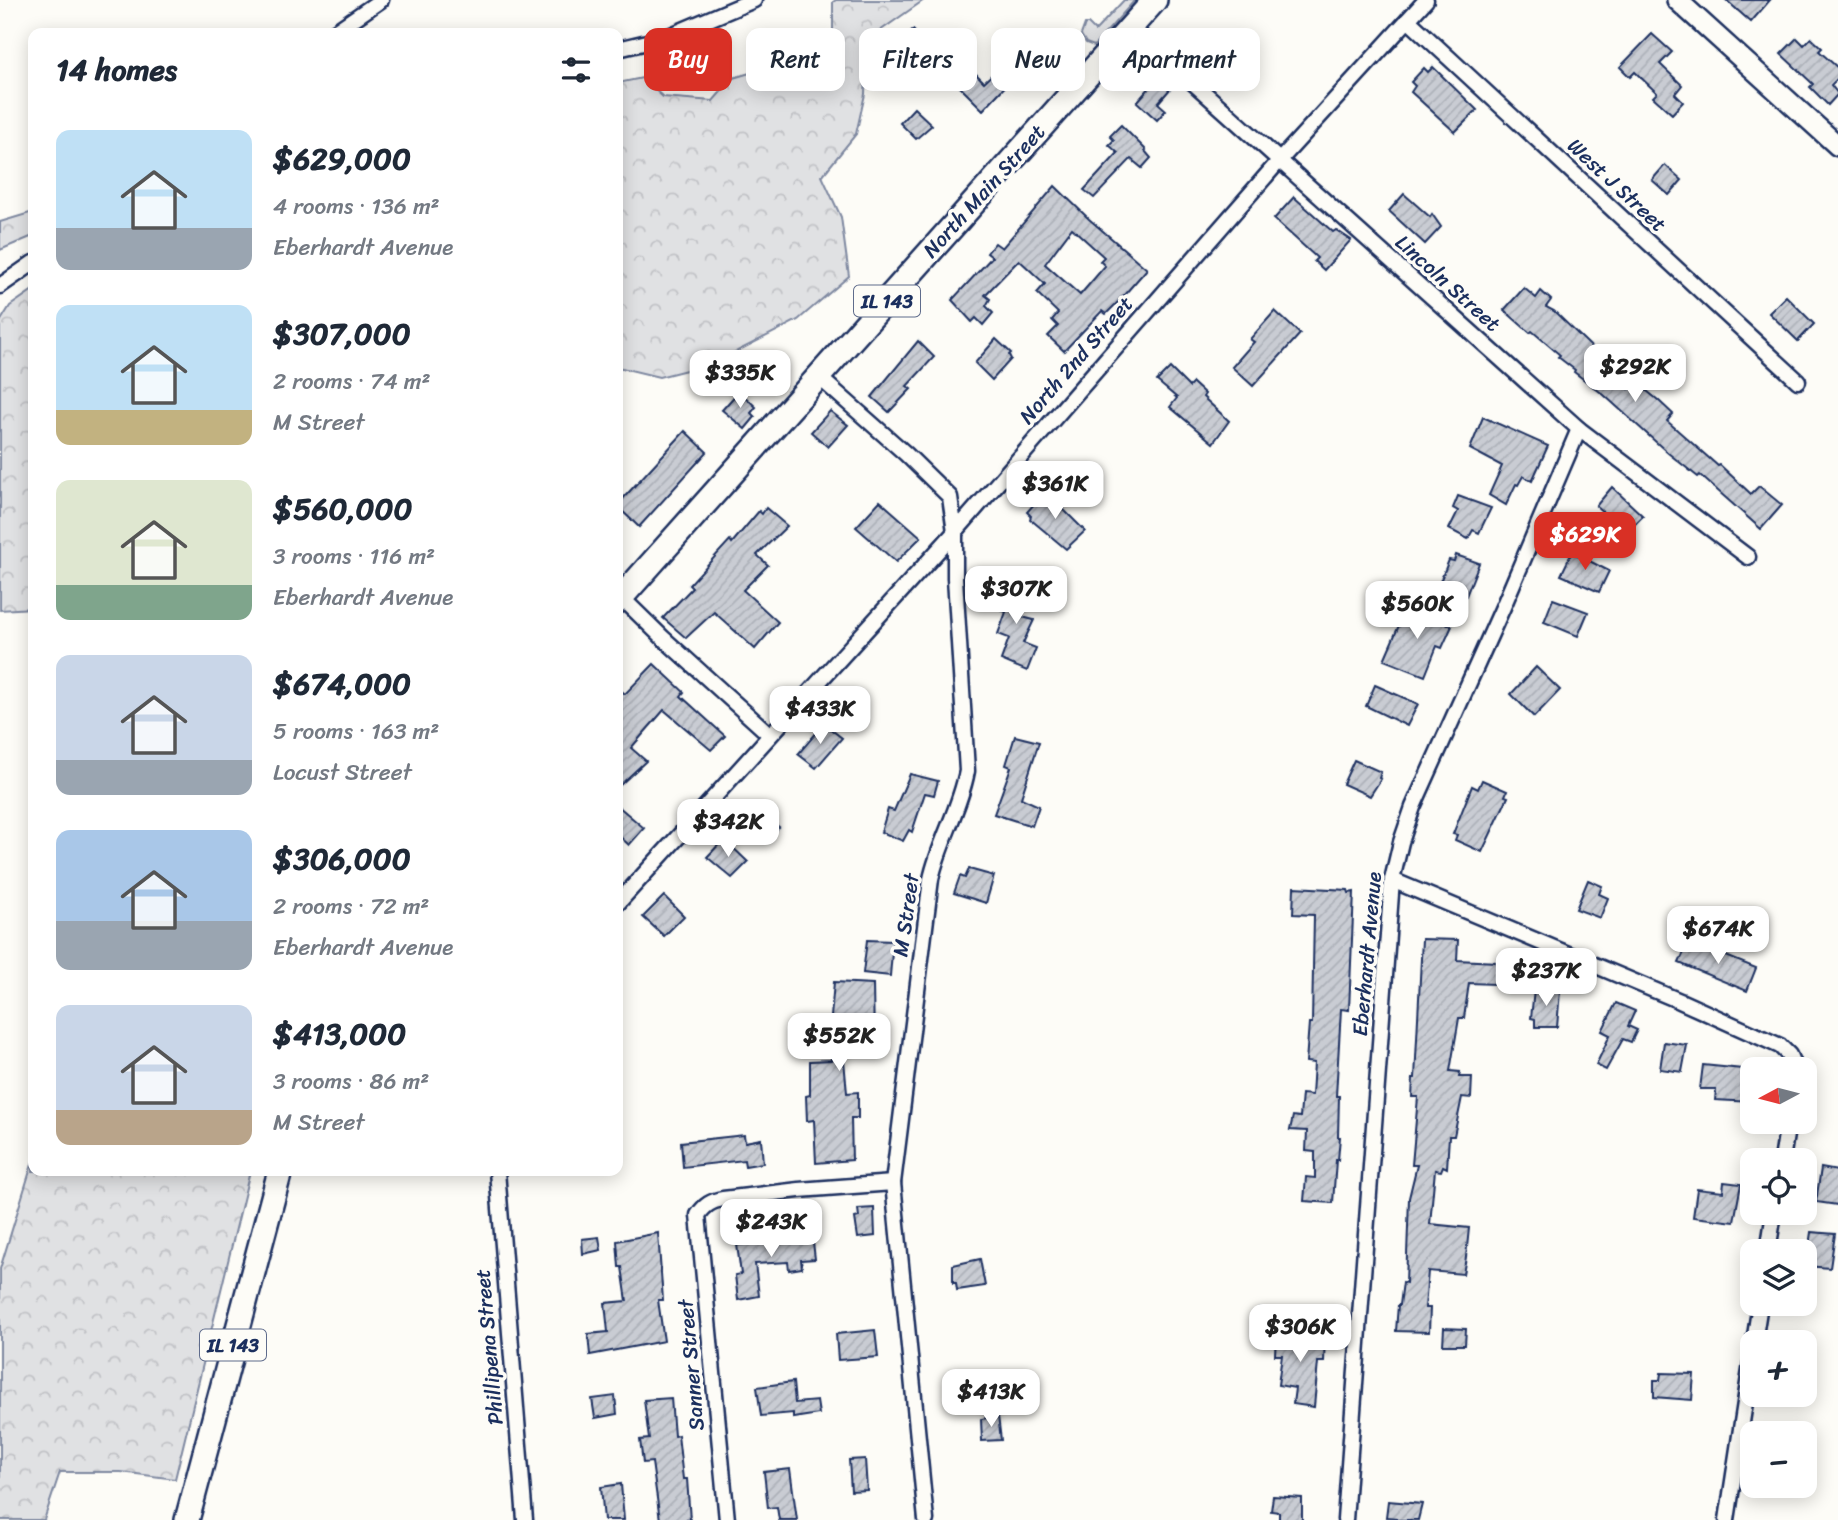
<!DOCTYPE html>
<html lang="en">
<head>
<meta charset="utf-8">
<style>
	:root { --surface:#fff; --page:#f6f6f7; --text:#1f2937; --muted:#747a83; --accent:#d93025 }
	body { margin:0; font-family:Sriracha,sans-serif; background:var(--page); color:var(--text); height:100vh; display:flex; flex-direction:column; font-size:26px; white-space:nowrap }
	* { box-sizing:border-box; margin:0 }
	p { font-size:23px; color:var(--muted) }
	.icon { flex:none; width:38px; height:38px; fill:none; stroke:currentColor; stroke-width:2; stroke-linecap:round; stroke-linejoin:round }
	.map { position:relative; flex:1; overflow:hidden }
	.details { position:absolute; left:28px; top:28px; width:595px; height:1148px; display:flex; flex-direction:column; background:var(--surface); border-radius:14px; box-shadow:0 4px 18px #0003 }
	.details>* { flex:none }
	.hud { position:absolute; left:644px; top:28px; width:665px; height:63px; display:flex; gap:14px }
	.needle { width:46px; rotate:263deg }
	.tools { position:absolute; left:1740px; top:1057px; display:grid; gap:14px }
	.tools a { display:grid; place-items:center; width:77px; height:77px; border-radius:14px; background:var(--surface); box-shadow:0 4px 18px #0003; font-size:35px }
	.price { position:absolute; translate:-50% -60px; padding:0 16px; border-radius:14px; background:#fff; color:#222; font-size:23px; line-height:46px; filter:drop-shadow(0 2px 4px #0008) }
	.price::after { content:''; position:absolute; left:50%; top:42px; width:21px; height:16px; margin-left:-10px; background:inherit; clip-path:polygon(0 0,100% 0,50% 100%) }
	.price.active { background:var(--accent); color:#fff }
	ul { padding:0; list-style:none }
	li { display:flex; align-items:center; gap:21px; height:175px; padding:0 28px }
	li span { display:grid; place-items:center; flex:none; width:196px; height:140px; border-radius:14px; color:#555 }
	li>.icon { margin-inline-start:auto }
	span .icon { width:84px; height:84px; fill:#fffc; stroke-width:1 }
	li b { font-size:30px }
	h2 { display:flex; justify-content:space-between; align-items:center; height:84px; padding:0 28px; font-size:30px }
	.chip { padding:0 24px; border-radius:14px; background:var(--surface); box-shadow:0 4px 18px #0003; font-size:24px; line-height:63px }
	.chip.active { background:var(--accent); color:#fff }
	.map>svg:first-child { display:block }
	.grass { fill:#e0e1e3; stroke:#7e88a0; stroke-width:2 }
	.forest { fill:url(#forest-crowns); stroke:#7e88a0; stroke-width:2 }
	.building { fill:url(#building-hatch); stroke:#1b2f5e; stroke-width:2; fill-rule:evenodd }
	.lines { fill:none; stroke-linecap:round; stroke-linejoin:round }
	.street-casing { stroke:#1b2f5e; stroke-width:19 }
	.secondary-casing { stroke:#1b2f5e; stroke-width:24 }
	.primary-casing { stroke:#1b2f5e; stroke-width:28 }
	.street { stroke:#fdfcf7; stroke-width:14 }
	.secondary { stroke:#fdfcf7; stroke-width:19 }
	.primary { stroke:#fdfcf7; stroke-width:23 }
	.labels { text-anchor:middle; dominant-baseline:central; stroke-width:7; stroke-linejoin:round; paint-order:stroke }
	.shield { fill:#fdfcf7; stroke:#5f6c8c; stroke-width:2 }
	.shield-label { font-size:19px; font-weight:bold; fill:#1b2f5e }
	.street-label { font-size:21px; fill:#1b2f5e; stroke:#fdfcf7 }
</style>
</head>
<body>
<div class="map">
<svg width="1838" height="1520" viewBox="0 0 1838 1520">
	<defs>
		<pattern id="forest-crowns" width="20" height="18" patternUnits="userSpaceOnUse" patternTransform="scale(1.75)"><rect width="20" height="18" fill="#e0e1e3"/><path d="M2 6a3 3 0 1 1 6 0M12 15a3 3 0 1 1 6 0" fill="none" stroke="#c0c1c5"/></pattern>
		<pattern id="building-hatch" width="6" height="6" patternUnits="userSpaceOnUse" patternTransform="scale(1.75)"><rect width="6" height="6" fill="#c9ccd3"/><path d="M-1 1l2-2M0 6l6-6M5 7l2-2" fill="none" stroke="#acb0b8"/></pattern>
	</defs>
	<rect width="100%" height="100%" fill="#fdfcf7"/>
	<filter id="ink" filterUnits="userSpaceOnUse"><feTurbulence type="fractalNoise" baseFrequency=".0143" numOctaves="2"/><feDisplacementMap in="SourceGraphic" scale="14" xChannelSelector="R" yChannelSelector="G"/><feConvolveMatrix kernelMatrix="1 2 1 2 8 2 1 2 1" color-interpolation-filters="sRGB"/></filter>
	<g filter="url(#ink)">
		<path class="grass" d="M1124 0H1135L1094 46 1086 43 1081 35 1085 24H1088L1095 31Z"/>
		<g class="forest">
			<path d="M836 0H924L867 40 865 94 856 134 822 176 841 217 849 276 798 320 714 363 659 377 622 368 618 370V83L642 78 663 97 713 101 733 78 760 70 787 86 833 64V2Z"/>
			<path d="M33 212V236L0 250V222Z"/>
			<path d="M33 290V608L0 610V322L10 306Z"/>
			<path d="M33 1161V1171H250L175 1479 121 1472H60L44 1520H0V1269Z"/>
		</g>
		<g class="building">
			<path d="M1726 0H1770L1751 22Z"/>
			<path d="M913 30 928 47 915 59 900 45Z"/>
			<path d="M1652 34 1672 52 1660 64 1682 85 1675 94 1683 102 1672 114 1653 97 1657 93 1635 72 1630 77 1620 67Z"/>
			<path d="M1797 38 1804 45 1811 38 1822 48 1819 51 1838 68V78L1831 85 1838 94 1828 105 1810 87 1813 84 1781 54Z"/>
			<path d="M955 57 962 64 964 62 984 82 998 69 1011 80 983 110 950 77 953 74 946 69Z"/>
			<path d="M1433 67 1477 110 1455 132 1411 92 1415 86 1411 82 1424 68 1428 72Z"/>
			<path d="M1159 77 1171 88 1158 103 1166 110 1157 120 1137 102Z"/>
			<path d="M914 108 932 125 916 139 900 123Z"/>
			<path d="M1121 125 1146 150 1145 151 1151 158 1142 168 1131 159 1094 198 1084 190 1118 153 1109 145 1114 140 1110 136Z"/>
			<path d="M1665 165 1682 180 1669 195 1652 180Z"/>
			<path d="M1055 186 1089 219 1147 269 1118 302 1106 314 1102 311 1064 351 1048 336 1058 326 1052 320 1058 313 1037 293 1045 284 1019 260 985 295 990 299 986 306 993 313 983 325 976 318 972 322 952 300 992 257 987 253 995 243 1002 248ZM1072 228 1104 257 1100 261 1105 266 1080 295 1045 264Z"/>
			<path d="M1404 194 1430 217 1432 214 1441 227 1425 244 1389 211Z"/>
			<path d="M1294 197 1333 232 1336 230 1351 240 1324 270 1314 261 1317 258 1274 219Z"/>
			<path d="M1524 288 1536 298 1541 291 1551 300 1546 307 1554 311 1609 364 1606 367 1629 389 1636 382 1658 400 1673 414 1667 421 1718 466 1720 465 1751 494 1759 486 1782 505 1761 529 1700 475 1698 477 1668 453 1604 395 1574 372 1575 370 1558 357 1560 355 1532 331 1530 333 1504 310Z"/>
			<path d="M1786 296 1814 324 1798 341 1769 313Z"/>
			<path d="M1275 311 1300 334 1253 386 1232 367 1254 342 1250 339Z"/>
			<path d="M996 339 1011 353 1009 355 1011 359 992 380 975 363Z"/>
			<path d="M918 341 934 357 907 386 911 389 889 412 872 397Z"/>
			<path d="M1170 368 1189 387 1193 383 1205 394 1203 397 1229 421 1213 443 1170 407 1177 398 1157 381Z"/>
			<path d="M739 391 756 407 751 413 755 417 745 429 722 410Z"/>
			<path d="M830 411 848 425 828 447 811 432Z"/>
			<path d="M1483 417 1548 446 1532 481 1523 476 1518 485 1516 484 1506 505 1489 495 1502 466 1470 449Z"/>
			<path d="M685 431 707 452 639 527 618 507V504Z"/>
			<path d="M1612 487 1643 516 1626 533 1596 506Z"/>
			<path d="M1043 494 1047 498 1050 496 1085 531 1066 549 1030 519 1031 516 1027 512Z"/>
			<path d="M1458 496 1491 508 1479 533 1473 530 1468 539 1449 529 1458 511 1453 508Z"/>
			<path d="M880 501 921 537 896 562 856 527Z"/>
			<path d="M766 508 787 526 757 555 768 565 743 590 778 622 755 649 714 612 686 638 663 618 692 588 689 585 730 540 732 543 759 511 762 514Z"/>
			<path d="M1572 552 1609 571 1599 592 1561 575Z"/>
			<path d="M1456 555 1479 563 1466 596 1439 584 1449 560 1454 561Z"/>
			<path d="M1006 582 1032 592 1022 617 1034 620 1023 643 1036 648 1027 671 1001 660 1009 638 998 634 1006 612 996 607Z"/>
			<path d="M1553 599 1588 612 1578 636 1544 622Z"/>
			<path d="M1416 608 1452 626 1442 648 1437 646 1425 676 1384 660 1406 609 1413 612Z"/>
			<path d="M654 664 684 692 681 696 725 736 711 750 664 710 631 748 646 761 618 787V688L625 694Z"/>
			<path d="M1536 667 1560 690 1534 717 1511 694Z"/>
			<path d="M1375 685 1418 704 1407 726 1366 706Z"/>
			<path d="M824 724 842 738 816 768 798 754Z"/>
			<path d="M1015 736 1039 742 1021 798 1039 806 1032 826 994 814 1011 767 1006 765Z"/>
			<path d="M1354 760 1381 772 1379 778 1381 779 1370 796 1343 784Z"/>
			<path d="M910 774 938 781 934 795 925 793 912 832 909 830 903 841 881 832 888 809 894 811Z"/>
			<path d="M1482 780 1507 791 1505 796 1508 797 1482 852 1455 840 1457 835 1453 834 1472 786 1478 789Z"/>
			<path d="M618 806 644 828 629 845 618 835Z"/>
			<path d="M753 806 779 827 764 843 736 825Z"/>
			<path d="M724 839 748 862 732 878 707 857Z"/>
			<path d="M969 869 994 876 986 903 954 893 960 876 965 878Z"/>
			<path d="M1588 880 1602 886 1599 894 1608 898 1600 918 1576 909Z"/>
			<path d="M1294 887 1348 890 1349 893 1354 892 1349 1010 1341 1009 1336 1096H1339L1338 1137H1340L1338 1160H1336L1333 1203 1304 1201 1306 1177 1315 1178V1152L1306 1151 1307 1131 1290 1130 1293 1116 1300 1117 1302 1094 1312 1095 1314 1063 1306 1062 1309 1023H1312L1314 915 1293 914Z"/>
			<path d="M664 896 684 916 664 936 643 917Z"/>
			<path d="M1422 939 1458 940 1457 960 1497 962 1495 984 1469 983 1464 1018H1459L1450 1071 1460 1072 1459 1077H1472L1471 1098 1462 1097 1454 1136H1449L1447 1168 1443 1166 1441 1171 1435 1170 1430 1224 1469 1228 1466 1257 1463 1274 1428 1271 1425 1308H1430L1429 1332 1396 1331 1398 1305H1400L1403 1282 1406 1283 1409 1198 1417 1165H1412L1418 1097H1412L1413 1078H1415Z"/>
			<path d="M867 940 893 941 890 976 863 973Z"/>
			<path d="M1689 941 1756 968 1747 991 1679 963Z"/>
			<path d="M834 982 873 984 874 1041H854L853 1049H843L847 1093 858 1092V1118H851L852 1160 816 1163 814 1120 807 1121 806 1096 810 1095V1061L831 1060V1017Z"/>
			<path d="M1534 990 1560 991 1557 1027H1535V1019L1531 1018Z"/>
			<path d="M1616 1003 1635 1011 1628 1026 1637 1030 1631 1042 1623 1039 1606 1070 1596 1065 1610 1035 1602 1031Z"/>
			<path d="M1664 1042 1687 1045 1682 1072 1660 1069Z"/>
			<path d="M1703 1065 1752 1070V1102L1715 1100 1716 1089H1700Z"/>
			<path d="M744 1135 745 1142 761 1139 763 1163 745 1166 744 1160 683 1167 681 1142Z"/>
			<path d="M1821 1168 1838 1171V1205L1816 1202Z"/>
			<path d="M1724 1182 1741 1184 1734 1222 1693 1217 1697 1189 1723 1192Z"/>
			<path d="M874 1208 875 1236 858 1238 855 1218 859 1217 858 1209Z"/>
			<path d="M794 1232V1237L812 1234 815 1259 801 1260 802 1268 789 1270 788 1262 755 1264 759 1296 738 1300 735 1275 741 1274 737 1245 776 1241 775 1234Z"/>
			<path d="M1811 1232 1835 1234 1830 1268 1806 1266Z"/>
			<path d="M658 1233 663 1300H658L664 1341 590 1355 588 1334 608 1332 605 1303 627 1301 622 1267H619L617 1241Z"/>
			<path d="M599 1237 601 1250 583 1254 582 1239Z"/>
			<path d="M980 1259 985 1286 957 1290 956 1283H953V1265Z"/>
			<path d="M1259 1308 1276 1309 1274 1328H1257Z"/>
			<path d="M1444 1328 1466 1329 1465 1345H1443Z"/>
			<path d="M875 1330 878 1357 838 1360 836 1334Z"/>
			<path d="M1276 1332 1325 1335 1324 1362H1318L1314 1407 1293 1404 1295 1388 1278 1385 1282 1355H1275Z"/>
			<path d="M1661 1373 1694 1374 1692 1400 1654 1397V1380H1660Z"/>
			<path d="M793 1382 795 1403 817 1401 819 1414 793 1418V1413L761 1416 757 1387Z"/>
			<path d="M615 1396 617 1414 595 1418 592 1399Z"/>
			<path d="M671 1398 674 1436 678 1435 683 1479H687L690 1520H660L652 1462 643 1463 640 1440 649 1439 644 1400Z"/>
			<path d="M998 1416 1001 1440 982 1441 981 1419Z"/>
			<path d="M865 1459 867 1490 851 1491 849 1460Z"/>
			<path d="M790 1469 797 1520H779L777 1507 768 1508 764 1472Z"/>
			<path d="M621 1484 624 1520H604L601 1487Z"/>
			<path d="M1273 1496 1302 1498V1520H1279V1512L1271 1511Z"/>
			<path d="M1388 1501 1422 1504 1418 1520H1396V1518L1386 1517Z"/>
		</g>
		<g class="lines">
			<g class="street-casing">
				<g id="street">
					<path d="M1408 20 1798 381"/>
					<path d="M1131 27 1579 429 1748 557"/>
					<path d="M333 33 381 0"/>
					<path d="M618 49 664 38 754 0"/>
					<path d="M0 286 33 263"/>
					<path d="M819 377 906 454 950 497 955 532V578L967 771C960 809 939 842 931 879L893 1183 926 1520"/>
					<path d="M618 594 663 638 769 734"/>
					<path d="M1392 880 1680 1001 1780 1046 1789 1055 1795 1069"/>
					<path d="M618 903 955 532 1279 161 1426 0"/>
					<path d="M1782 1160 1788 1122"/>
					<path d="M497 1171 525 1520"/>
					<path d="M1768 1251 1774 1213"/>
					<path d="M1754 1342 1760 1304"/>
					<path d="M727 1520 698 1215C705 1205 711 1201 723 1199L799 1190 893 1183"/>
					<path d="M1345 1520 1392 880 1401 842 1413 807 1503 607 1579 429"/>
					<path d="M1727 1520 1752 1357"/>
				</g>
			</g>
			<g class="secondary-casing">
				<path id="secondary" d="M1677 0 1838 146"/>
			</g>
			<g class="primary-casing">
				<g id="primary">
					<path d="M618 601 1155 0"/>
					<path d="M187 1520 280 1171"/>
				</g>
			</g>
			<use href="#street" class="street"/>
			<use href="#secondary" class="secondary"/>
			<use href="#primary" class="primary"/>
		</g>
	</g>
	<g class="labels">
		<g class="shield">
			<rect x="854" y="285.5" width="66" height="31" rx="5"/>
			<rect x="200" y="1329.5" width="66" height="31" rx="5"/>
		</g>
		<g class="shield-label">
			<text x="887" y="301">IL 143</text>
			<text x="233" y="1345">IL 143</text>
		</g>
		<g class="street-label">
			<text transform="translate(1617 185) rotate(43)">West J Street</text>
			<text transform="translate(984 191) rotate(-48)">North Main Street</text>
			<text transform="translate(1448 283) rotate(42)">Lincoln Street</text>
			<text transform="translate(1076 360) rotate(-49)">North 2nd Street</text>
			<text transform="translate(906 915) rotate(-82)">M Street</text>
			<text transform="translate(1367 954) rotate(-85)">Eberhardt Avenue</text>
			<text transform="translate(489 1347) rotate(-95)">Phillipena Street</text>
			<text transform="translate(691 1365) rotate(-95)">Sanner Street</text>
		</g>
	</g>
</svg>
<div class="tools">
<a><svg class="needle" viewBox="-14 -14 28 28"><path d="M0-13l5 13h-10z" fill="#e53935"/><path d="M0 13l5-13h-10z" fill="#747a83"/></svg></a>
<a><svg class="icon" aria-label="locate" viewBox="0 0 24 24"><circle cx="12" cy="12" r="6"/><path d="M12 2v4M12 18v4M2 12h4M18 12h4"/></svg></a>
<a><svg class="icon" aria-label="layers" viewBox="0 0 24 24"><path d="M12 4l9 5-9 5-9-5zM3 14l9 5 9-5"/></svg></a>
<a>+</a>
<a>−</a>
</div>
<b class="price" style="left:1635px;top:404px">$292K</b>
<b class="price" style="left:740px;top:410px">$335K</b>
<b class="price" style="left:1055px;top:521px">$361K</b>
<b class="price active" style="left:1585px;top:572px">$629K</b>
<b class="price" style="left:1016px;top:626px">$307K</b>
<b class="price" style="left:1417px;top:641px">$560K</b>
<b class="price" style="left:820px;top:746px">$433K</b>
<b class="price" style="left:728px;top:859px">$342K</b>
<b class="price" style="left:1718px;top:966px">$674K</b>
<b class="price" style="left:1546px;top:1008px">$237K</b>
<b class="price" style="left:839px;top:1073px">$552K</b>
<b class="price" style="left:771px;top:1259px">$243K</b>
<b class="price" style="left:1300px;top:1364px">$306K</b>
<b class="price" style="left:991px;top:1429px">$413K</b>
<div class="hud">
<a class="chip active">Buy</a>
<a class="chip">Rent</a>
<a class="chip">Filters</a>
<a class="chip">New</a>
<a class="chip">Apartment</a>
</div>
<section class="details">
<h2>14 homes<svg class="icon" aria-label="filters" viewBox="0 0 24 24"><path d="M4 7h16M4 17h16"/><circle cx="9" cy="7" r="2"/><circle cx="15" cy="17" r="2"/></svg></h2>
<ul>
<li><span style="background:linear-gradient(#bfe0f5 70%,#9aa5b1 0)"><svg class="icon" aria-label="home" viewBox="0 0 24 24"><path d="M3 11l9-7 9 7M6 9v11h12V9"/></svg></span><div><b>$629,000</b><p>4 rooms · 136 m²</p><p>Eberhardt Avenue</p></div></li>
<li><span style="background:linear-gradient(#bfe0f5 75%,#c2b280 0)"><svg class="icon" aria-label="home" viewBox="0 0 24 24"><path d="M3 11l9-7 9 7M6 9v11h12V9"/></svg></span><div><b>$307,000</b><p>2 rooms · 74 m²</p><p>M Street</p></div></li>
<li><span style="background:linear-gradient(#dfe7d0 75%,#7fa58c 0)"><svg class="icon" aria-label="home" viewBox="0 0 24 24"><path d="M3 11l9-7 9 7M6 9v11h12V9"/></svg></span><div><b>$560,000</b><p>3 rooms · 116 m²</p><p>Eberhardt Avenue</p></div></li>
<li><span style="background:linear-gradient(#c9d6e8 75%,#9aa5b1 0)"><svg class="icon" aria-label="home" viewBox="0 0 24 24"><path d="M3 11l9-7 9 7M6 9v11h12V9"/></svg></span><div><b>$674,000</b><p>5 rooms · 163 m²</p><p>Locust Street</p></div></li>
<li><span style="background:linear-gradient(#a9c7e8 65%,#9aa5b1 0)"><svg class="icon" aria-label="home" viewBox="0 0 24 24"><path d="M3 11l9-7 9 7M6 9v11h12V9"/></svg></span><div><b>$306,000</b><p>2 rooms · 72 m²</p><p>Eberhardt Avenue</p></div></li>
<li><span style="background:linear-gradient(#c9d6e8 75%,#b9a48a 0)"><svg class="icon" aria-label="home" viewBox="0 0 24 24"><path d="M3 11l9-7 9 7M6 9v11h12V9"/></svg></span><div><b>$413,000</b><p>3 rooms · 86 m²</p><p>M Street</p></div></li>
</ul>
</section>
</div>
</body>
</html>
